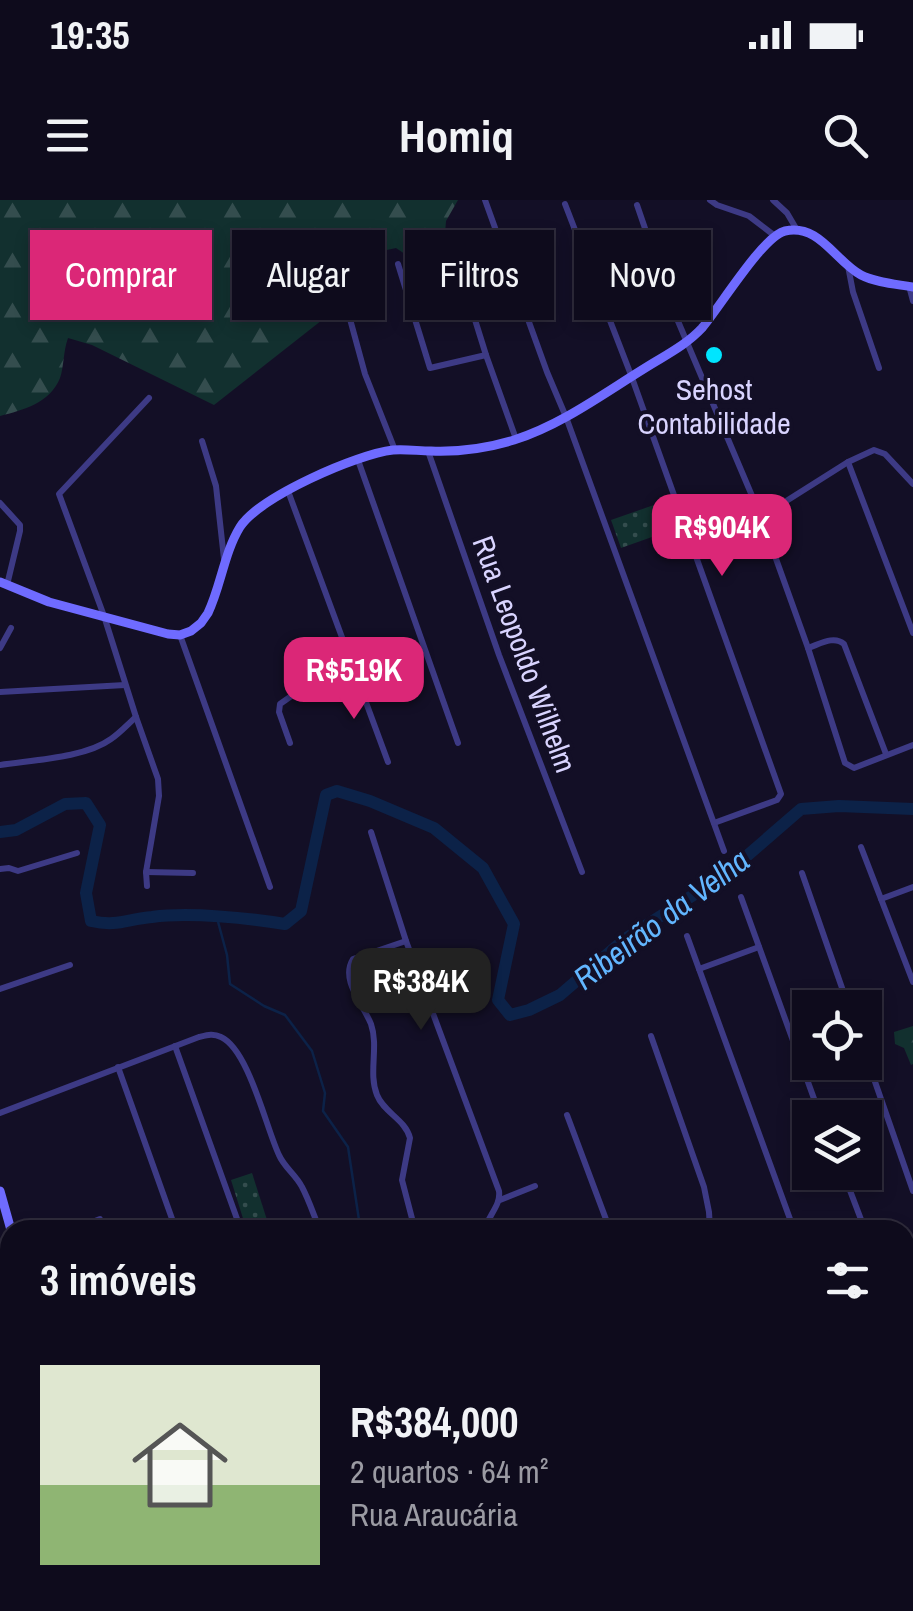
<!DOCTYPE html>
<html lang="pt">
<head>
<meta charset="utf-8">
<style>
	:root { --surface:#0e0b1c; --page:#171425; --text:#f1f3f6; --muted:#9b9ba3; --line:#2e2b3b; --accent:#db2777 }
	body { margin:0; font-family:"Archivo Narrow",sans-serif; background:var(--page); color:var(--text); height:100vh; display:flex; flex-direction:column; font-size:38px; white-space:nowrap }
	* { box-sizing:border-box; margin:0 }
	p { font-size:32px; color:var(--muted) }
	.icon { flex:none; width:55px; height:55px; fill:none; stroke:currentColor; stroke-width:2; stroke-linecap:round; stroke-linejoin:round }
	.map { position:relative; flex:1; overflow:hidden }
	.sheet { position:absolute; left:0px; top:1020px; width:915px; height:392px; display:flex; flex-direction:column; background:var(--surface); border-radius:30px 30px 0 0; box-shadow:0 5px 15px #0003,0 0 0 2px var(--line) }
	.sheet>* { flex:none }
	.guide { position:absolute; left:30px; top:30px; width:855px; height:90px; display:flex; gap:20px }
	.buttons { position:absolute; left:792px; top:790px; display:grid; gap:20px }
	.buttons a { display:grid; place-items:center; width:90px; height:90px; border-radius:0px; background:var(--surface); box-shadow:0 5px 15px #0003,0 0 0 2px var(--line); font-size:50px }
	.price { position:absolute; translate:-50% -85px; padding:0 22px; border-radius:20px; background:var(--accent); color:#fff; font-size:32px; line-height:65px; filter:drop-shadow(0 2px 5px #0008) }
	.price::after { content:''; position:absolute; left:50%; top:60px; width:30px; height:22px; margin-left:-15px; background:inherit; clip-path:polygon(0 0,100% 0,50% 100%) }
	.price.current { background:#222; color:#fff }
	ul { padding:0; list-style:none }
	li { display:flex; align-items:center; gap:30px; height:250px; padding:0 40px }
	li span { display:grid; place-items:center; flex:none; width:280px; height:200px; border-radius:0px; color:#555 }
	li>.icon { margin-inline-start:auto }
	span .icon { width:120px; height:120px; fill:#fffc; stroke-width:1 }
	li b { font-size:42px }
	h2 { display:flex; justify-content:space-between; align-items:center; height:120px; padding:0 40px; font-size:42px }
	.chip { padding:0 35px; border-radius:0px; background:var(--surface); box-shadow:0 5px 15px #0003,0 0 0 2px var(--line); font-size:35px; line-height:90px }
	.chip.current { background:var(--accent); color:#fff }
	.status { display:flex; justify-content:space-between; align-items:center; height:70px; padding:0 50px; background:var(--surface); direction:ltr }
	.status svg { height:28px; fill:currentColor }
	header { display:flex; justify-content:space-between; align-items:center; height:130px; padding:0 40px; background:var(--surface); font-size:45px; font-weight:700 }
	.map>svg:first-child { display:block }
	.forest { fill:url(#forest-firs) }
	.park { fill:url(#park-dots) }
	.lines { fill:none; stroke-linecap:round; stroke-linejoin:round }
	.stream { stroke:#0c2248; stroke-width:2.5 }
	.river { stroke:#0c2248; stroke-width:12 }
	.street { stroke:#3d3a85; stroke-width:6 }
	.secondary { stroke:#6f6bff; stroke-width:9 }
	.primary { stroke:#c25bff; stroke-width:10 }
	.poi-dot { fill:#00e5ff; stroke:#130f26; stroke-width:4 }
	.labels { text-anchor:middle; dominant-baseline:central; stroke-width:8; stroke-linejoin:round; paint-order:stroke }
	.poi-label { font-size:30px; fill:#d9d4ff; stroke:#130f26 }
	.street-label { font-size:30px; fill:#d9d4ff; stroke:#130f26 }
	.water-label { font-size:32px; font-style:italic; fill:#62b6ff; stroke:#130f26 }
</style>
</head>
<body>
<div class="status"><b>19:35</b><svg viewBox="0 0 49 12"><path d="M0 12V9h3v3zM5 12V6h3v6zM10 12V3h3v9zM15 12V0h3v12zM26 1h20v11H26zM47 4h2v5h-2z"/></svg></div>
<header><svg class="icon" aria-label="menu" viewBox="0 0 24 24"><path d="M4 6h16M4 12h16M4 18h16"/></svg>Homiq<svg class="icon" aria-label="search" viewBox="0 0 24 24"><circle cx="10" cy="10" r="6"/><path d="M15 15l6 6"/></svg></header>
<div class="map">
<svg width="913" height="1411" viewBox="0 0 913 1411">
	<defs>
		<pattern id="forest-firs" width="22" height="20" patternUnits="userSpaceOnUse" patternTransform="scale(2.5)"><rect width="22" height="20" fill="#12302f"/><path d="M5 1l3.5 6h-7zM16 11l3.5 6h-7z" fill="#344d4e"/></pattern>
		<pattern id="park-dots" width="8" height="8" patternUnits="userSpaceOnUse" patternTransform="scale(2.5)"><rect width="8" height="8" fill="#12302f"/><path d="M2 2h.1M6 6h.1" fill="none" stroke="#344d4e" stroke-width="1.8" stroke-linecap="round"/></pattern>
	</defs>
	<rect width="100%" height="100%" fill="#130f26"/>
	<g class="forest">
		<path d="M0 0H458L446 21 444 45 433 47 414 60 396 48 382 51 342 67 345 102 214 205 92 145 68 138C63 152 64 167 60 178 50 203 23 210 0 216Z"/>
		<path d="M913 826V864L911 865 904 848 895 844 894 832Z"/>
		<path d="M10 1188V1229H0V1191Z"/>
	</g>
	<g class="park">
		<path d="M671 299 680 327 621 348 611 320Z"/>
		<path d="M252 973 267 1020 246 1028 231 980Z"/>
	</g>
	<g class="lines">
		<g class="stream">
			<path d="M217 718 227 755 230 784 264 806 285 815 312 851 325 893 323 911 348 947 359 1020 366 1030"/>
			<path d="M621 1402 625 1411"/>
		</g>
		<path class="river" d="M0 632 16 630 65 604 86 603 100 625 86 693 91 721C118 727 127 719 152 717 190 712 248 718 285 724L301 711 326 595 337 591 370 601 434 628 483 668 514 724 498 800 510 815 529 810 560 795 625 739 726 674 801 609 839 606 913 609"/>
		<g class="street">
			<path d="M485 0 547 172 566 217 724 651"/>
			<path d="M710 0 717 5 749 16 775 36"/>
			<path d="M773 0 787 13 797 30"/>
			<path d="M565 4 631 175 781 594 777 600 714 623"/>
			<path d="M637 5 672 107 761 317 808 448 845 563 854 568 913 545"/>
			<path d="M452 46 486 155 516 239"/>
			<path d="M398 64 430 168 486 155"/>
			<path d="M848 66 853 92 879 168"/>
			<path d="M909 86 913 101"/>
			<path d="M350 119 365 174 395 250"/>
			<path d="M202 241 216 286 224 359"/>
			<path d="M428 251 499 455 582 672"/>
			<path d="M358 260 458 543"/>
			<path d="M848 262 913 433"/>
			<path d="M288 291 388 562"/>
			<path d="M0 303 20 325V331L7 385"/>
			<path d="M693 352 761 317 848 262 874 250 885 254 913 284"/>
			<path d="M180 435 270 687"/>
			<path d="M0 448 11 428"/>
			<path d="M808 448C820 444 834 435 844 444L886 554"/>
			<path d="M0 492 125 485"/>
			<path d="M290 543 279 512 280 504 297 492 355 471"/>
			<path d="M0 565C32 560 85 558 111 539 120 533 128 524 136 517"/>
			<path d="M371 632 406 741 499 991C501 1006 488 1015 485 1030"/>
			<path d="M861 647 913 782"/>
			<path d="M0 669 9 668 18 671 77 653"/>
			<path d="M146 672 193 673"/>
			<path d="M802 673 849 808"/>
			<path d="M147 686 146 672 159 596 158 579 136 517 104 416 59 294 149 198"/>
			<path d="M741 697 821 918"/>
			<path d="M881 699 913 687"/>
			<path d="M687 736 794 1030"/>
			<path d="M406 741 353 759C340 780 363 804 371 824 379 847 368 873 377 895 384 913 405 919 410 938L402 980 415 1030"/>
			<path d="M699 769 759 747"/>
			<path d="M0 789 70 765"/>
			<path d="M651 836 704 987 709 1012 710 1030"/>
			<path d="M175 846 241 1030"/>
			<path d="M795 851 810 845"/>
			<path d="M865 853 913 991"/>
			<path d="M118 867 176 1030"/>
			<path d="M0 913 199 837C207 835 213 833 221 837 249 850 266 928 279 955 284 967 296 975 302 987 309 1000 314 1016 320 1030"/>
			<path d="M567 915 610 1030"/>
			<path d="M843 972 865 1030"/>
			<path d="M500 1000 535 986"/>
			<path d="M72 1030 100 1019"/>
			<path d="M469 1030 486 1021"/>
			<path d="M905 1134 913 1154"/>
			<path d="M905 1355 913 1364"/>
			<path d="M557 1402 560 1411"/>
			<path d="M647 1402 652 1411"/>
			<path d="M745 1402 748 1411"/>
			<path d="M406 1404 411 1402"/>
			<path d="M80 1411 102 1402"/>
		</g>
		<g class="secondary">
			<path d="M0 382 49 402 168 434 180 435 191 431 201 423 208 413C221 386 224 353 240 327 259 297 357 254 393 250 406 249 419 251 431 251 458 252 488 248 514 240 567 223 612 187 660 159 675 150 690 141 702 128 720 107 763 36 785 31 819 23 836 62 861 75 877 83 896 84 913 87"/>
			<path d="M0 991 11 1030"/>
			<path d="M905 1171 913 1159"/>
			<path d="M484 1402 493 1411"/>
			<path d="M270 1411 274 1402"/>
			<path d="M819 1411 822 1402"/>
		</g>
		<g class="primary">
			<path d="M0 1073 10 1068"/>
			<path d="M0 1244 10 1247"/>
			<path d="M180 1402 186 1411"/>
		</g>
	</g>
	<circle class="poi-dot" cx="714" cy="155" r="10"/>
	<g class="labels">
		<g class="poi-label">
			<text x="714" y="189">Sehost<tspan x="714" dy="34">Contabilidade</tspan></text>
		</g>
		<g class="street-label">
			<text transform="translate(525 454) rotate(70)">Rua Leopoldo Wilhelm</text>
		</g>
		<g class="water-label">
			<text transform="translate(661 719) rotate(-37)">Ribeirão da Velha</text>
		</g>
	</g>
</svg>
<div class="buttons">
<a><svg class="icon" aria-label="locate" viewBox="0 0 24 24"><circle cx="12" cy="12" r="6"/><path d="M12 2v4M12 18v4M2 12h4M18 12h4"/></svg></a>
<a><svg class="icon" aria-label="layers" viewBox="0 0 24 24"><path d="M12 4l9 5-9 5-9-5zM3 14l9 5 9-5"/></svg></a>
</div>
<b class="price" style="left:722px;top:379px">R$904K</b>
<b class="price" style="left:354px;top:522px">R$519K</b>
<b class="price current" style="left:421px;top:833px">R$384K</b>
<div class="guide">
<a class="chip current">Comprar</a>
<a class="chip">Alugar</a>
<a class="chip">Filtros</a>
<a class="chip">Novo</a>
</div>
<section class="sheet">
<h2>3 imóveis<svg class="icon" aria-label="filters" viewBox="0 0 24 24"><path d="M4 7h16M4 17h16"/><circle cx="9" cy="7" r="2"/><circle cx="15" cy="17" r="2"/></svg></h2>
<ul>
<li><span style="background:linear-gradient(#dfe7d0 60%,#8fb573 0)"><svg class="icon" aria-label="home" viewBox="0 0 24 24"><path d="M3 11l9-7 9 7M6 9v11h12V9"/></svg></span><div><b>R$384,000</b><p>2 quartos · 64 m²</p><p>Rua Araucária</p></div></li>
</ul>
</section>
</div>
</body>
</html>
